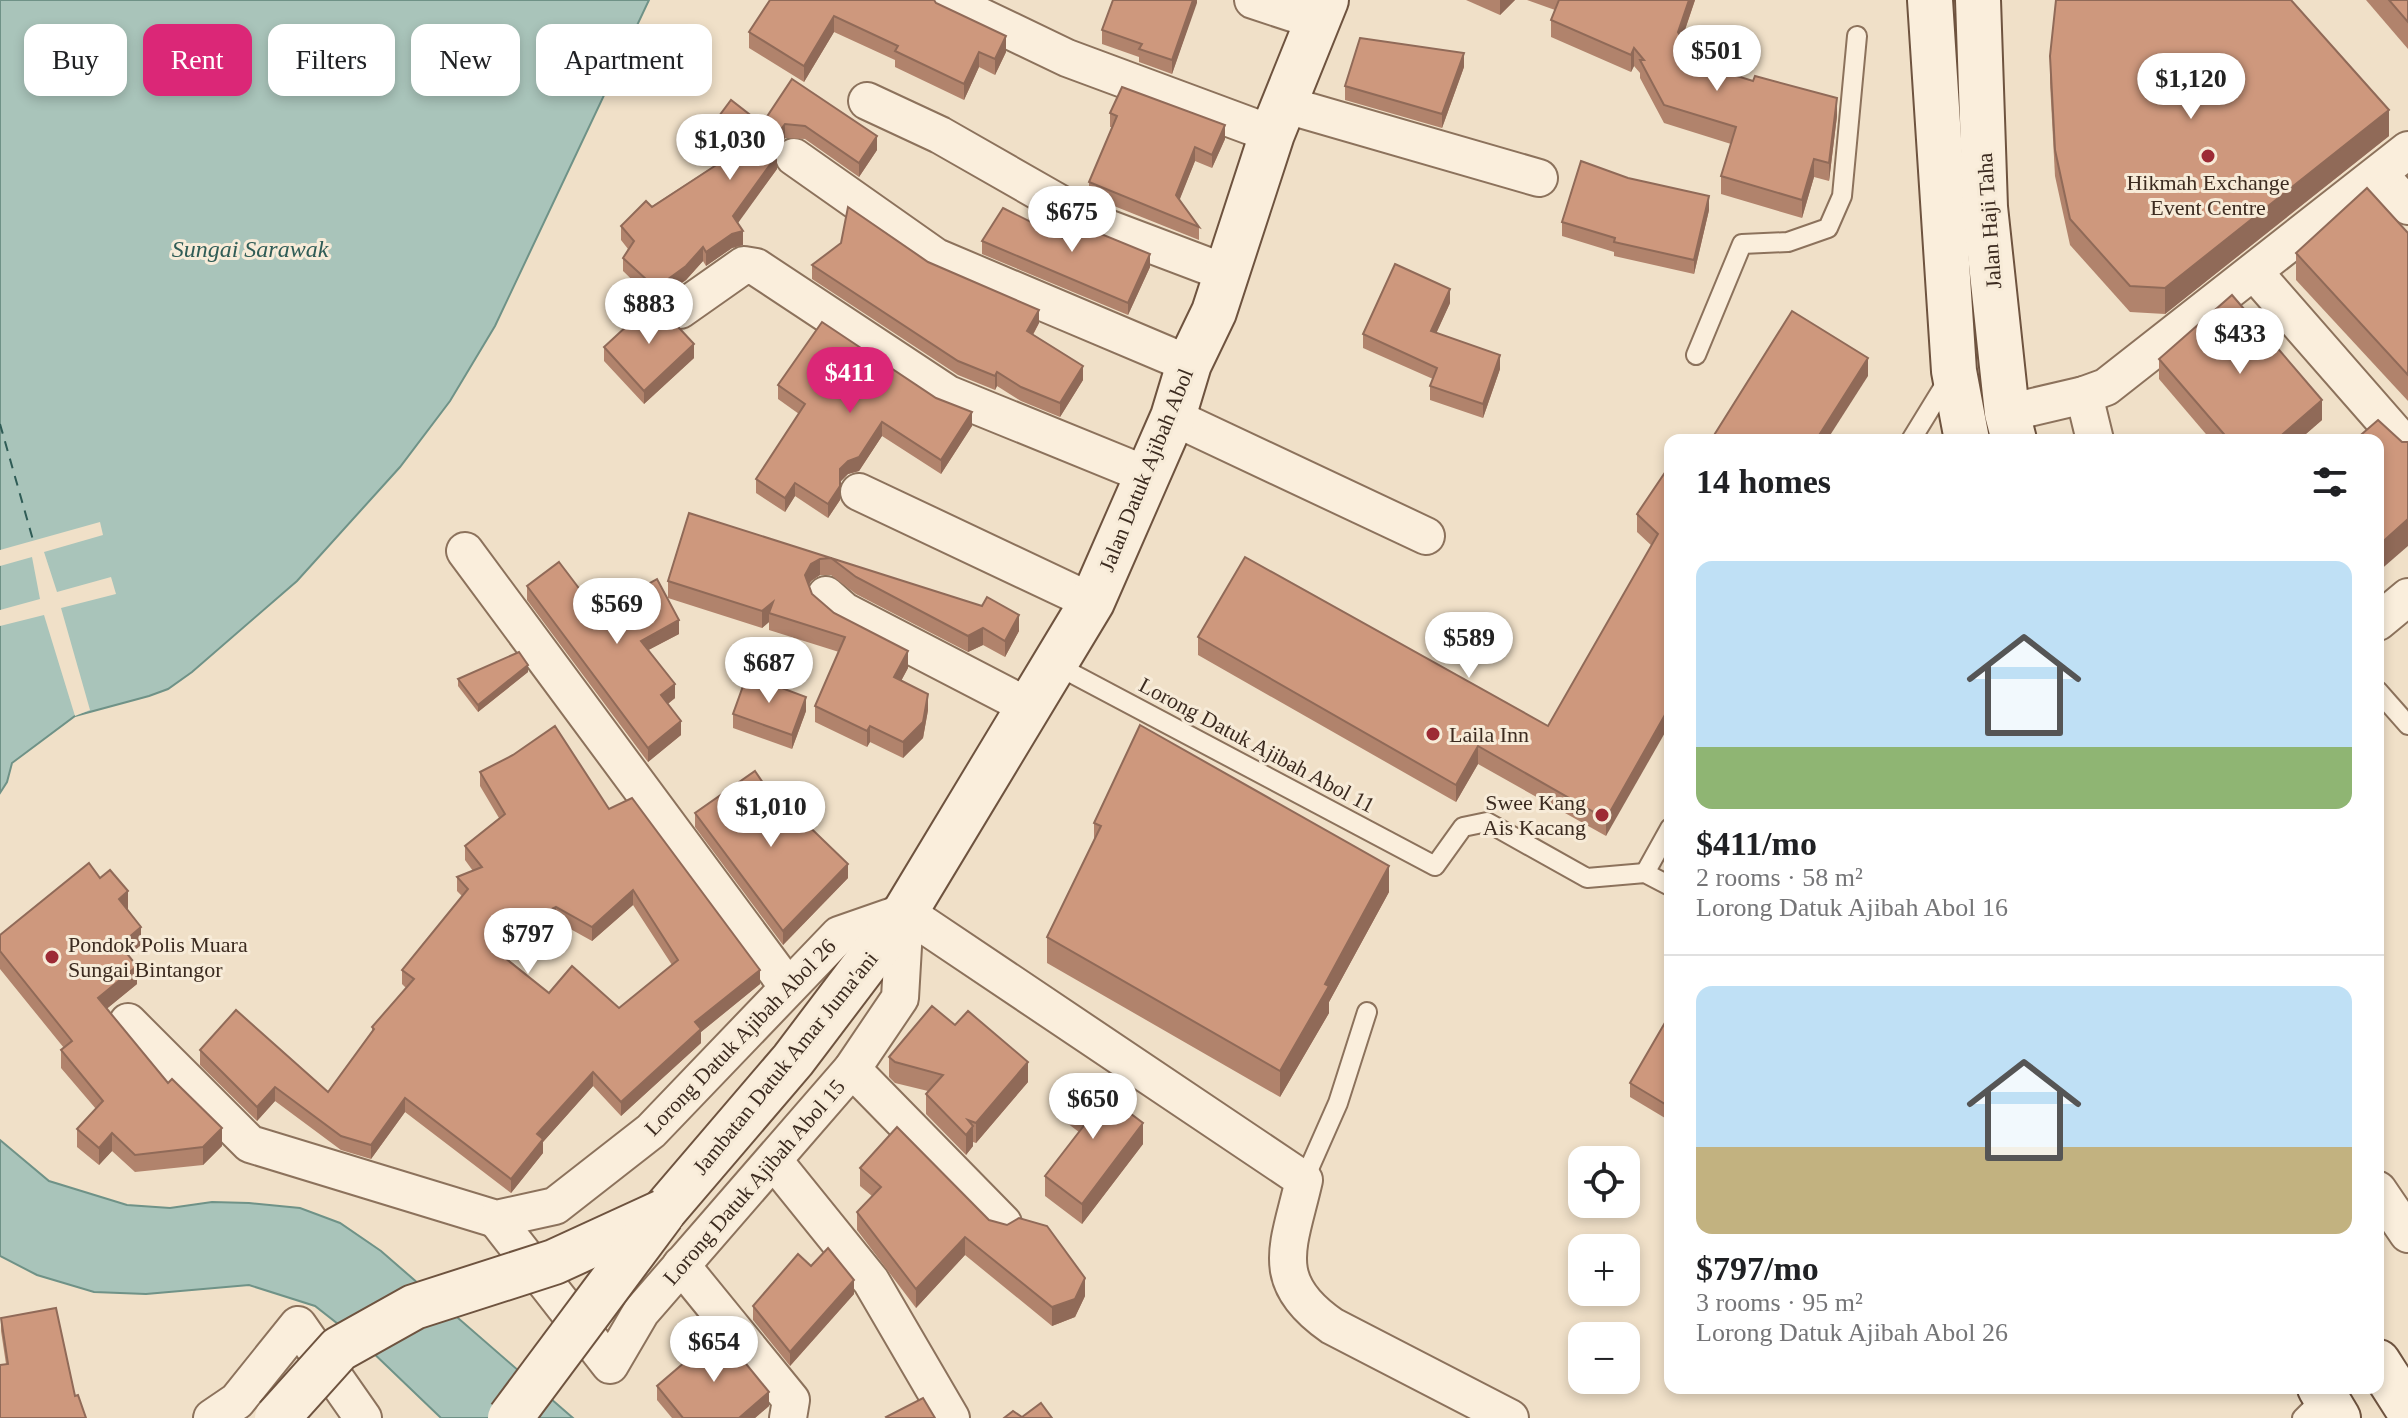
<!DOCTYPE html>
<html lang="en">
<head>
<meta charset="utf-8">
<style>
	:root { --surface:#fff; --page:#f6f6f6; --text:#202124; --muted:#757577; --line:#e0e0e0; --accent:#db2777 }
	body { margin:0; font-family:Georgia,serif; background:var(--page); color:var(--text); height:100vh; display:flex; flex-direction:column; font-size:30px; white-space:nowrap }
	* { box-sizing:border-box; margin:0 }
	p { font-size:26px; color:var(--muted) }
	.icon { flex:none; width:44px; height:44px; fill:none; stroke:currentColor; stroke-width:2; stroke-linecap:round; stroke-linejoin:round }
	.map { position:relative; flex:1; overflow:hidden }
	.panel { position:absolute; left:1664px; top:434px; width:720px; height:960px; display:flex; flex-direction:column; background:var(--surface); border-radius:16px; box-shadow:0 4px 12px #0003 }
	.panel>* { flex:none }
	.top-card { position:absolute; left:24px; top:24px; width:760px; height:72px; display:flex; gap:16px }
	.buttons { position:absolute; left:1568px; top:1146px; display:grid; gap:16px }
	.buttons a { display:grid; place-items:center; width:72px; height:72px; border-radius:16px; background:var(--surface); box-shadow:0 4px 12px #0003; font-size:40px }
	.price { position:absolute; translate:-50% -68px; padding:0 18px; border-radius:28px; background:#fff; color:#222; font-size:26px; line-height:52px; filter:drop-shadow(0 2px 4px #0008) }
	.price::after { content:''; position:absolute; left:50%; top:48px; width:24px; height:18px; margin-left:-12px; background:inherit; clip-path:polygon(0 0,100% 0,50% 100%) }
	.price.selected { background:var(--accent); color:#fff }
	ul { padding:0; list-style:none }
	li { display:grid; align-content:center; gap:16px; height:424px; padding:0 32px }
	li+li { border-top:2px solid var(--line) }
	li span { display:grid; place-items:center; height:248px; border-radius:16px; color:#555 }
	li>.icon { margin-inline-start:auto }
	span .icon { width:144px; height:144px; fill:#fffc; stroke-width:1 }
	li b { font-size:34px }
	h2 { display:flex; justify-content:space-between; align-items:center; height:96px; padding:0 32px; font-size:34px }
	.tag { padding:0 28px; border-radius:16px; background:var(--surface); box-shadow:0 4px 12px #0003; font-size:28px; line-height:72px }
	.tag.selected { background:var(--accent); color:#fff }
	.map>svg:first-child { display:block }
	.water { fill:#a9c4ba; stroke:#6f9287; stroke-width:2 }
	.pier { fill:#f0e0c8 }
	.lines { fill:none; stroke-linecap:round; stroke-linejoin:round }
	.ferry { stroke:#2f5c56; stroke-width:2; stroke-dasharray:10 8; stroke-linecap:butt }
	.lane-casing { stroke:#8c725c; stroke-width:22 }
	.street-casing { stroke:#8c725c; stroke-width:40 }
	.secondary-casing { stroke:#6e533f; stroke-width:48 }
	.lane { stroke:#faeedc; stroke-width:18 }
	.street { stroke:#faeedc; stroke-width:36 }
	.secondary { stroke:#faeedc; stroke-width:44 }
	.secondary-bridge-casing { stroke:#6e533f; stroke-width:48; stroke-linecap:butt }
	.secondary-bridge { stroke:#faeedc; stroke-width:44 }
	.wall { fill:#b1836c; fill-rule:evenodd }
	.shaded-wall { fill:#906a58 }
	.building { fill:#ce987d; stroke:#906a58; stroke-width:2; fill-rule:evenodd }
	.poi-dot { fill:#9d2b35; stroke:#f7ebd8; stroke-width:3 }
	.labels { text-anchor:middle; dominant-baseline:central; stroke-width:6; stroke-linejoin:round; paint-order:stroke }
	.poi-label { font-size:22px; fill:#3c2b20; stroke:#f7ebd8; text-anchor:start }
	.street-label { font-size:22px; fill:#3c2b20; stroke:#f7ebd8 }
	.water-label { font-size:24px; font-style:italic; fill:#2f5c56; stroke:#f7ebd8 }
</style>
</head>
<body>
<div class="map">
<svg width="2408" height="1418" viewBox="0 0 2408 1418">
	<rect width="100%" height="100%" fill="#f0e0c8"/>
	<g class="water">
		<path d="M0 0H649L495 326 450 401 400 467 297 581 192 672 168 689 149 696 75 716 12 763 7 782 0 793Z"/>
		<path d="M0 1140 49 1181 127 1205 170 1208 212 1202 249 1203 300 1208 340 1223 381 1251 573 1418H441L366 1346 315 1306 249 1285 146 1294 94 1292 37 1275 0 1256Z"/>
	</g>
	<path class="pier" d="M100 522 103 535 44 552 57 592 111 577 116 594 61 608 90 710 75 716 44 615 0 626V610L40 599 32 557 0 566V550Z"/>
	<g class="lines">
		<path class="ferry" d="M0 424 33 540"/>
		<g class="lane-casing">
			<g id="lane">
				<path d="M1696 355 1742 244 1788 242 1828 228 1842 196 1857 36"/>
				<path d="M1911 440 1949 378"/>
				<path d="M1056 665 1435 866 1463 827 1487 822 1587 878 1645 873 1670 886"/>
				<path d="M2378 691 2408 725"/>
				<path d="M1645 873 1670 828"/>
				<path d="M1304 1180 1338 1103 1367 1012"/>
				<path d="M2302 1418 2324 1396"/>
			</g>
		</g>
		<g class="street-casing">
			<g id="street">
				<path d="M946 0 1067 58 1272 134"/>
				<path d="M1253 0 1317 21"/>
				<path d="M867 101 940 135 1094 223 1226 273"/>
				<path d="M1283 104 1539 178"/>
				<path d="M794 157 936 257 1189 364"/>
				<path d="M2379 174 2408 206"/>
				<path d="M2254 272 2408 448"/>
				<path d="M680 310 744 265 756 267 948 394 1147 475"/>
				<path d="M2084 395 2095 440"/>
				<path d="M2007 413 2084 395 2106 387 2408 150"/>
				<path d="M1173 417 1426 536"/>
				<path d="M859 492 1092 602"/>
				<path d="M465 551 788 987"/>
				<path d="M826 595 844 611 1031 708"/>
				<path d="M2378 622 2408 597"/>
				<path d="M905 912 1304 1180C1289 1246 1267 1281 1332 1326L1510 1418"/>
				<path d="M128 1022 250 1144 496 1219 555 1206 651 1131 839 935 905 912"/>
				<path d="M852 1069 1003 1223"/>
				<path d="M774 1161 871 1281 951 1418"/>
				<path d="M2378 1190 2408 1234"/>
				<path d="M496 1219 610 1365 641 1312 852 1069 900 998 905 912"/>
				<path d="M681 1265 791 1400 788 1418"/>
				<path d="M212 1418 237 1401 298 1325 363 1418"/>
			</g>
		</g>
		<g class="secondary-casing">
			<g id="secondary">
				<path d="M1930 0 1954 371 1967 440"/>
				<path d="M1978 0 1985 207 2007 413 2014 440"/>
				<path d="M663 1212 793 1060 905 912 1092 602 1173 417 1189 364 1214 312 1272 134 1326 0"/>
				<path d="M2378 1362 2408 1409"/>
				<path d="M2320 1388 2338 1418"/>
			</g>
		</g>
		<use href="#lane" class="lane"/>
		<use href="#street" class="street"/>
		<use href="#secondary" class="secondary"/>
		<g class="secondary-bridge-casing">
			<g id="secondary-bridge">
				<path d="M277 1418 339 1349 414 1307 554 1262 663 1212"/>
				<path d="M510 1418 662 1214"/>
			</g>
		</g>
		<use href="#secondary-bridge" class="secondary-bridge"/>
	</g>
	<g class="wall">
		<path d="M770 0 936 3 1006 52 995 75 979 67 964 100 895 67V60L834 32 804 82 749 48V32Z"/>
		<path d="M1197 0 1172 74 1139 62V57L1102 44V30Z"/>
		<path d="M1466 0H1515L1500 15Z"/>
		<path d="M1527 0H1695L1682 39 1698 64 1837 116 1829 181 1814 177 1802 218 1721 194V176L1731 144 1664 123 1640 78V73L1634 66 1631 72 1551 37V20L1555 10Z"/>
		<path d="M2366 0H2408V49Z"/>
		<path d="M2050 56 2389 136 2165 314 2130 312 2070 245 2055 176 2050 83Z"/>
		<path d="M1464 67 1442 128 1345 100V86Z"/>
		<path d="M792 79 877 150 859 177 805 139 785 138 776 150 777 169 737 223 743 245 732 248 706 266 703 261 686 280 667 293 660 306 694 358 644 404 604 361V347L654 301 623 271V258L628 249 621 240V226L717 164 702 153V139L762 124Z"/>
		<path d="M1110 113 1225 139 1212 168 1195 161 1179 200 1199 227V240L1089 196V182L1112 127H1110Z"/>
		<path d="M1709 210 1694 274 1614 256V252L1562 236V222Z"/>
		<path d="M2408 233V401L2296 280V253Z"/>
		<path d="M1065 239 1150 267 1128 315 982 254V241Z"/>
		<path d="M928 262 1039 323 1033 335 1083 380 1060 417 1021 401 997 386 995 390 958 375 812 279V265Z"/>
		<path d="M1450 303 1436 333 1500 369 1483 418 1430 400V386L1433 379 1363 348V334Z"/>
		<path d="M2159 359 2322 420 2299 440H2211L2159 379Z"/>
		<path d="M778 385 972 426 941 474 882 436 859 471 848 474 840 482V500L828 518 795 496 785 512 756 493V479L799 414 778 399Z"/>
		<path d="M1670 465 1606 836 1478 764 1456 802 1198 655V637L1548 726 1652 546 1637 532V514Z"/>
		<path d="M689 513 982 606 1019 631 1005 657 983 645 968 652 856 594 831 575H820L811 581 809 585 812 594 834 613 908 668 901 681 928 710 923 738 903 758 870 742 867 747 815 722V706L839 652 769 630V622L762 628 668 598V581Z"/>
		<path d="M527 586 597 612 679 634 648 650 675 698 668 704 681 735 648 762 527 600Z"/>
		<path d="M528 672 478 712 458 686V679Z"/>
		<path d="M806 711 792 749 733 728V714Z"/>
		<path d="M480 772 609 809 760 984 701 1032V1043L621 1116 593 1086 543 1142V1153L511 1193 405 1112 371 1159 341 1150 275 1101 257 1121 200 1065V1050L328 1092 372 1032V1027L406 988 402 984V970L462 896 457 891V877L473 871 465 860V846L499 818 480 786ZM633 905 672 965 619 1008 549 993 504 956 527 935 556 921 592 941Z"/>
		<path d="M695 813 786 817 848 878 783 945 695 827Z"/>
		<path d="M1094 823 1389 892 1329 1002V1013L1280 1097 1047 963V937L1094 840Z"/>
		<path d="M100 878 128 909 127 910 141 945 128 955 137 984 106 1009 222 1146 203 1165 135 1172 112 1151 99 1165 77 1147V1129L96 1109 61 1068V1050L64 1048 0 969V935Z"/>
		<path d="M1670 1014V1121L1630 1097V1083Z"/>
		<path d="M889 1057 1028 1082 976 1143 973 1142V1146L966 1155 926 1114V1094L928 1091 895 1083 889 1077Z"/>
		<path d="M1063 1100 1143 1144 1082 1224 1045 1196V1176L1079 1132 1063 1120Z"/>
		<path d="M860 1168 989 1220 1085 1296 1075 1317 1052 1326 965 1255 916 1308 857 1230V1212L872 1196 860 1186Z"/>
		<path d="M811 1266 854 1294 790 1366 753 1320V1306Z"/>
		<path d="M1 1318 75 1396 6 1364 1 1331Z"/>
		<path d="M657 1386 769 1406 755 1418H672L657 1400Z"/>
	</g>
	<g class="shaded-wall">
		<path d="M1193 0H1197V3L1172 74V60Z"/>
		<path d="M1500 0H1515L1500 15Z"/>
		<path d="M1689 0H1695L1678 50V32Z"/>
		<path d="M834 16V32L804 82V66Z"/>
		<path d="M1006 36V52L995 75V59Z"/>
		<path d="M1634 48V66L1631 72V55Z"/>
		<path d="M979 52V67L964 100V84Z"/>
		<path d="M1464 53V67L1442 128V114Z"/>
		<path d="M1837 98V116L1829 181V163Z"/>
		<path d="M2389 110V136L2165 314V288Z"/>
		<path d="M785 124V138L773 154V140Z"/>
		<path d="M1225 125V139L1212 168V155Z"/>
		<path d="M877 136V150L859 177V163Z"/>
		<path d="M1195 147V161L1176 209V195Z"/>
		<path d="M777 155V169L733 230V216Z"/>
		<path d="M1814 159V177L1802 218V200Z"/>
		<path d="M1709 196V210L1694 274V260Z"/>
		<path d="M743 231V245L732 248 706 266V252L732 234Z"/>
		<path d="M703 247V261L686 280 667 293 660 306V292L667 280Z"/>
		<path d="M1150 254V267L1128 315V303Z"/>
		<path d="M1450 289V303L1431 345V331Z"/>
		<path d="M1039 310V323L1027 345V331Z"/>
		<path d="M694 344V358L644 404V391Z"/>
		<path d="M1500 355V369L1483 418V404Z"/>
		<path d="M1868 358V376L1827 440H1816Z"/>
		<path d="M1083 366V380L1060 417V403Z"/>
		<path d="M997 372V386L995 390V376Z"/>
		<path d="M2322 400V420L2299 440H2276Z"/>
		<path d="M972 412V426L941 474V460Z"/>
		<path d="M882 422V436L859 471 848 474 840 482V469Z"/>
		<path d="M795 483V496L785 512V498Z"/>
		<path d="M840 486V500L828 518V504Z"/>
		<path d="M2408 519V546L2378 572V546Z"/>
		<path d="M820 559V575L811 581 805 592V575L811 564Z"/>
		<path d="M773 602 769 613V622L762 628V611Z"/>
		<path d="M1019 615V631L1005 657V641Z"/>
		<path d="M679 620V634L641 654V641Z"/>
		<path d="M983 628V645L968 652V636Z"/>
		<path d="M908 651V668L894 694V677Z"/>
		<path d="M528 665V672L478 712V705Z"/>
		<path d="M675 684V698L661 709V695Z"/>
		<path d="M928 694V710L923 738 903 758V742Z"/>
		<path d="M806 697V711L792 749V735Z"/>
		<path d="M1670 706V724L1606 836V819Z"/>
		<path d="M681 721V735L648 762V748Z"/>
		<path d="M870 726V742L867 747V731Z"/>
		<path d="M1478 746V764L1456 802V785Z"/>
		<path d="M848 864V878L783 945V931Z"/>
		<path d="M1389 866V892L1329 1002V1013L1280 1097V1071L1325 984Z"/>
		<path d="M633 890V905L592 941V927Z"/>
		<path d="M128 891V909L119 917V899Z"/>
		<path d="M556 907V921L527 935 495 964V950L527 921Z"/>
		<path d="M141 927V945L120 963V945Z"/>
		<path d="M137 966V984L98 1016V998Z"/>
		<path d="M760 970V984L701 1032V1043L621 1116V1102L695 1022Z"/>
		<path d="M1028 1062V1082L976 1143V1123Z"/>
		<path d="M593 1072V1086L543 1142V1153L511 1193V1179L537 1134Z"/>
		<path d="M275 1087V1101L257 1121V1107Z"/>
		<path d="M405 1098V1112L371 1159V1145Z"/>
		<path d="M1143 1123V1144L1082 1224V1204Z"/>
		<path d="M973 1126V1146L966 1155V1135Z"/>
		<path d="M222 1128V1146L203 1165V1147Z"/>
		<path d="M112 1133V1151L99 1165V1148Z"/>
		<path d="M965 1237V1255L916 1308V1289Z"/>
		<path d="M1085 1278V1296L1075 1317 1052 1326V1307Z"/>
		<path d="M854 1280V1294L790 1366V1352Z"/>
		<path d="M769 1392V1406L755 1418H739Z"/>
	</g>
	<g class="building">
		<path d="M770 0H934L936 3 1006 36 995 59 979 52 964 84 895 51 898 46 834 16 804 66 749 32Z"/>
		<path d="M1113 0H1193L1172 60 1139 49 1142 44 1102 30Z"/>
		<path d="M1559 0H1689L1678 32 1698 64 1753 81 1755 76 1837 98 1829 163 1814 159 1802 200 1721 176 1736 127 1664 105 1640 60H1644L1634 48 1631 55 1551 20Z"/>
		<path d="M2056 0H2291L2389 110 2165 288 2130 286 2070 219 2055 150 2050 56Z"/>
		<path d="M2389 0H2408V22Z"/>
		<path d="M1360 38 1464 53 1442 114 1345 86Z"/>
		<path d="M792 79 877 136 859 163 805 126 785 124 773 140 777 155 733 216 743 231 732 234 706 252 703 247 686 266 667 280 660 292 623 258 634 241 621 226 646 201 652 207 727 158 702 139 731 100 762 124Z"/>
		<path d="M1122 87 1225 125 1212 155 1195 147 1176 195 1199 227 1089 182 1117 116 1110 113Z"/>
		<path d="M1581 161 1628 178 1709 196 1694 260 1614 242 1615 238 1562 222Z"/>
		<path d="M2367 188 2408 233V375L2296 253Z"/>
		<path d="M848 207 928 262 1039 310 1027 331 1083 366 1060 403 1021 387 997 372 995 376 958 361 812 265 841 243Z"/>
		<path d="M1003 208 1065 239 1072 222 1150 254 1128 303 982 241Z"/>
		<path d="M1395 264 1450 289 1431 331 1500 355 1483 404 1430 386 1437 368 1363 334Z"/>
		<path d="M2232 295 2322 400 2276 440H2229L2159 359Z"/>
		<path d="M654 301 694 344 644 391 604 347Z"/>
		<path d="M1792 311 1868 358 1816 440H1711Z"/>
		<path d="M822 322 936 398 972 412 941 460 882 422 859 457 848 461 840 469V486L828 504 795 483 785 498 756 479 805 404 778 385Z"/>
		<path d="M2378 420 2402 442H2408V519L2378 546V440H2355Z"/>
		<path d="M1670 465V706L1606 819 1478 746 1456 785 1198 637 1245 557 1548 726 1658 534 1637 514Z"/>
		<path d="M689 513 982 606 987 597 1019 615 1005 641 983 628 968 636 856 577 831 558 820 559 811 564 805 575 812 594 834 613 908 651 894 677 928 694 923 722 903 742 870 726 867 731 815 706 845 637 769 613 773 602 762 611 668 581Z"/>
		<path d="M559 562 597 612 657 579 679 620 641 641 675 684 661 695 681 721 648 748 527 586Z"/>
		<path d="M519 652 528 665 478 705 458 679Z"/>
		<path d="M747 675 806 697 792 735 733 714Z"/>
		<path d="M1140 725 1389 866 1325 984 1329 986 1280 1071 1047 937 1101 826 1094 823Z"/>
		<path d="M555 726 609 809 632 798 760 970 695 1022 701 1029 621 1102 593 1072 537 1134 543 1139 511 1179 405 1098 371 1145 341 1136 275 1087 257 1107 200 1050 236 1010 328 1092 374 1029 372 1027 414 979 402 970 468 889 457 877 482 867 465 846 505 814 480 772 513 755ZM633 890 678 960 619 1008 572 966 549 993 495 950 527 921 556 907 592 927Z"/>
		<path d="M755 771 786 817 792 810 848 864 783 931 695 813Z"/>
		<path d="M89 863 100 878 110 870 128 891 119 899 141 927 120 945 137 966 98 998 168 1083 172 1079 222 1128 203 1147 135 1155 112 1133 99 1148 77 1129 103 1101 61 1050 72 1041 0 951V935Z"/>
		<path d="M932 1006 955 1025 968 1011 1028 1062 976 1123 968 1120 973 1126 966 1135 926 1094 943 1075 895 1062 889 1057Z"/>
		<path d="M1670 1014V1107L1630 1083Z"/>
		<path d="M1081 1076 1143 1123 1082 1204 1045 1176 1089 1119 1063 1100Z"/>
		<path d="M897 1127 989 1220 1007 1225 1019 1218 1047 1226 1085 1278 1075 1299 1052 1307 965 1237 916 1289 857 1212 881 1187 860 1168Z"/>
		<path d="M828 1248 854 1280 790 1352 753 1306 798 1254 811 1266Z"/>
		<path d="M56 1308 75 1396 78 1395 86 1418H0V1365L8 1364 1 1318Z"/>
		<path d="M720 1332 769 1392 739 1418H683L657 1386Z"/>
		<path d="M923 1398 935 1418H887L886 1417Z"/>
		<path d="M1041 1403 1052 1418H1004L1013 1411 1022 1417Z"/>
	</g>
	<g class="poi-dot">
		<circle cx="2208" cy="156" r="8"/>
		<circle cx="1433" cy="734" r="8"/>
		<circle cx="1602" cy="815" r="8"/>
		<circle cx="52" cy="957" r="8"/>
	</g>
	<g class="labels">
		<g class="poi-label">
			<text x="2208" y="182" text-anchor="middle">Hikmah Exchange<tspan x="2208" dy="25">Event Centre</tspan></text>
			<text x="1449" y="734">Laila Inn</text>
			<text x="1586" y="802" text-anchor="end">Swee Kang<tspan x="1586" dy="25">Ais Kacang</tspan></text>
			<text x="68" y="944">Pondok Polis Muara<tspan x="68" dy="25">Sungai Bintangor</tspan></text>
		</g>
		<g class="street-label">
			<text transform="translate(1989 221) rotate(-94)">Jalan Haji Taha</text>
			<text transform="translate(1146 470) rotate(-68)">Jalan Datuk Ajibah Abol</text>
			<text transform="translate(1257 745) rotate(28)">Lorong Datuk Ajibah Abol 11</text>
			<text transform="translate(740 1037) rotate(-46)">Lorong Datuk Ajibah Abol 26</text>
			<text transform="translate(785 1063) rotate(-51)">Jambatan Datuk Amar Juma'ani</text>
			<text transform="translate(754 1182) rotate(-49)">Lorong Datuk Ajibah Abol 15</text>
		</g>
		<g class="water-label">
			<text x="250" y="249">Sungai Sarawak</text>
		</g>
	</g>
</svg>
<div class="buttons">
<a><svg class="icon" aria-label="locate" viewBox="0 0 24 24"><circle cx="12" cy="12" r="6"/><path d="M12 2v4M12 18v4M2 12h4M18 12h4"/></svg></a>
<a>+</a>
<a>−</a>
</div>
<b class="price" style="left:1717px;top:93px">$501</b>
<b class="price" style="left:2191px;top:121px">$1,120</b>
<b class="price" style="left:730px;top:182px">$1,030</b>
<b class="price" style="left:1072px;top:254px">$675</b>
<b class="price" style="left:649px;top:346px">$883</b>
<b class="price" style="left:2240px;top:376px">$433</b>
<b class="price selected" style="left:850px;top:415px">$411</b>
<b class="price" style="left:617px;top:646px">$569</b>
<b class="price" style="left:1469px;top:680px">$589</b>
<b class="price" style="left:769px;top:705px">$687</b>
<b class="price" style="left:771px;top:849px">$1,010</b>
<b class="price" style="left:528px;top:976px">$797</b>
<b class="price" style="left:1093px;top:1141px">$650</b>
<b class="price" style="left:714px;top:1384px">$654</b>
<div class="top-card">
<a class="tag">Buy</a>
<a class="tag selected">Rent</a>
<a class="tag">Filters</a>
<a class="tag">New</a>
<a class="tag">Apartment</a>
</div>
<section class="panel">
<h2>14 homes<svg class="icon" aria-label="filters" viewBox="0 0 24 24"><path d="M4 7h16M4 17h16"/><circle cx="9" cy="7" r="2"/><circle cx="15" cy="17" r="2"/></svg></h2>
<ul>
<li><span style="background:linear-gradient(#bfe0f5 75%,#8fb573 0)"><svg class="icon" aria-label="home" viewBox="0 0 24 24"><path d="M3 11l9-7 9 7M6 9v11h12V9"/></svg></span><div><b>$411/mo</b><p>2 rooms · 58 m²</p><p>Lorong Datuk Ajibah Abol 16</p></div></li>
<li><span style="background:linear-gradient(#bfe0f5 65%,#c2b280 0)"><svg class="icon" aria-label="home" viewBox="0 0 24 24"><path d="M3 11l9-7 9 7M6 9v11h12V9"/></svg></span><div><b>$797/mo</b><p>3 rooms · 95 m²</p><p>Lorong Datuk Ajibah Abol 26</p></div></li>
</ul>
</section>
</div>
</body>
</html>
